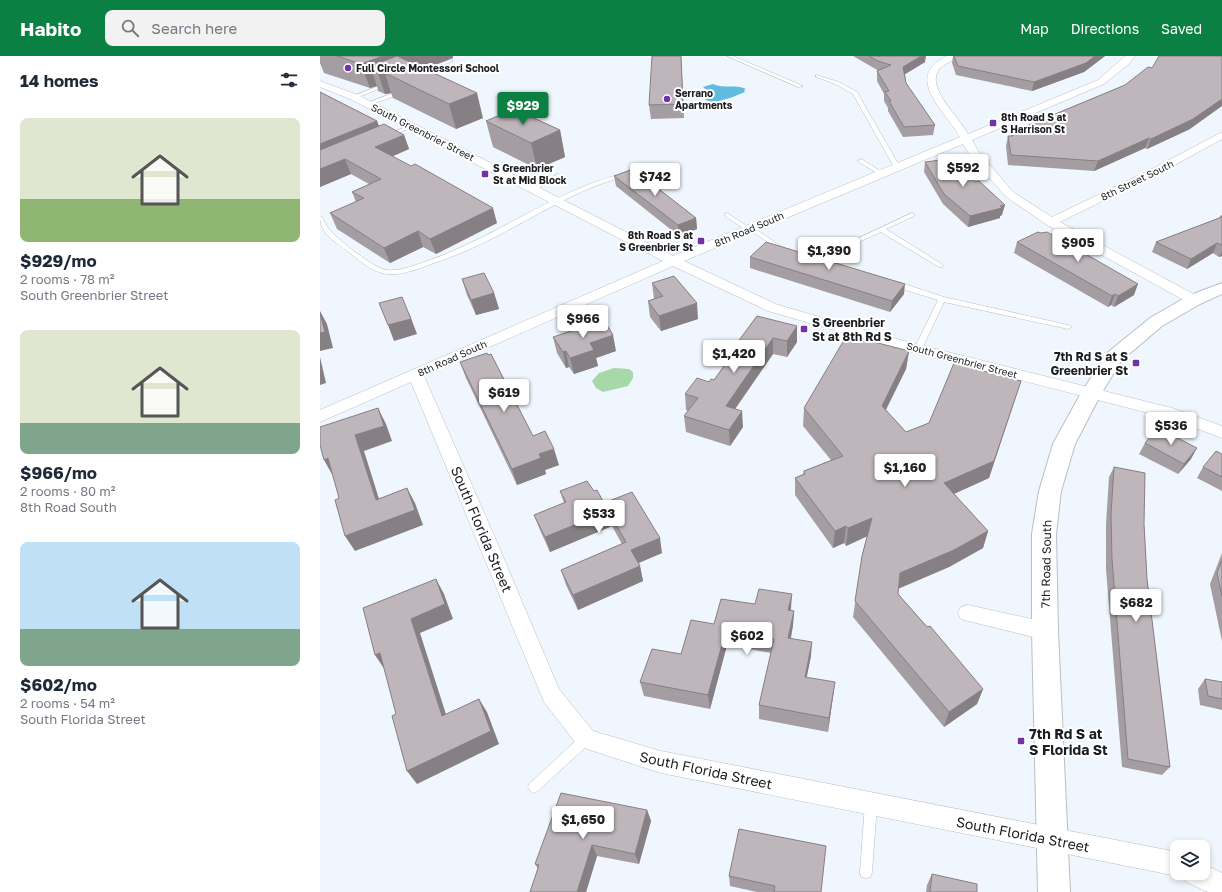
<!DOCTYPE html>
<html lang="en">
<head>
<meta charset="utf-8">
<style>
	:root { --surface:#fff; --page:#f2f2f3; --text:#1f2937; --muted:#747a83; --accent:#0b8043 }
	body { margin:0; font-family:"Golos Text",sans-serif; background:var(--page); color:var(--text); height:100vh; display:flex; flex-direction:column; font-size:15px; white-space:nowrap }
	* { box-sizing:border-box; margin:0 }
	p { font-size:13px; color:var(--muted) }
	.icon { flex:none; width:22px; height:22px; fill:none; stroke:currentColor; stroke-width:2; stroke-linecap:round; stroke-linejoin:round }
	.map { position:relative; flex:1; overflow:hidden }
	.sheet { display:flex; flex-direction:column; background:var(--surface); width:320px }
	.sheet>* { flex:none }
	.tools { position:absolute; left:850px; top:784px; display:grid; gap:8px }
	.tools a { display:grid; place-items:center; width:40px; height:40px; border-radius:8px; background:var(--surface); box-shadow:0 2px 6px #0003; font-size:20px }
	.price { position:absolute; translate:-50% -34px; padding:0 9px; border-radius:4px; background:#fff; color:#222; font-size:13px; line-height:26px; filter:drop-shadow(0 1px 2px #0008) }
	.price::after { content:''; position:absolute; left:50%; top:24px; width:12px; height:9px; margin-left:-6px; background:inherit; clip-path:polygon(0 0,100% 0,50% 100%) }
	.price.active { background:var(--accent); color:#fff }
	ul { padding:0; list-style:none }
	li { display:grid; align-content:center; gap:8px; height:212px; padding:0 20px }
	li span { display:grid; place-items:center; height:124px; border-radius:8px; color:#555 }
	li>.icon { margin-inline-start:auto }
	span .icon { width:72px; height:72px; fill:#fffc; stroke-width:1 }
	li b { font-size:17px }
	h2 { display:flex; justify-content:space-between; align-items:center; height:48px; padding:0 20px; font-size:17px }
	header { display:flex; align-items:center; gap:24px; box-sizing:border-box; height:56px; padding:0 20px; background:var(--accent); color:#fff }
	header strong { font-size:19px }
	nav { display:flex; gap:22px; margin-inline-start:auto; font-size:14px }
	.search { width:280px; height:36px; background:var(--page); display:flex; align-items:center; gap:10px; box-sizing:border-box; padding:0 14px; border-radius:8px; color:var(--muted); font-size:15px }
	main { display:flex; flex:1; min-height:0 }
	.map>svg:first-child { display:block }
	.green { fill:#a7d8a8 }
	.water { fill:#60bcde }
	.lines { fill:none; stroke-linecap:round; stroke-linejoin:round }
	.service-casing { stroke:#b8bfc5; stroke-width:1 }
	.minor-casing { stroke:#b8bfc5; stroke-width:1 }
	.tertiary-casing { stroke:#b8bfc5; stroke-width:2 }
	.service { fill:#fff; fill-rule:evenodd }
	.minor { fill:#fff; fill-rule:evenodd }
	.tertiary { fill:#fff; fill-rule:evenodd }
	.wall { fill:#a49da1 }
	.shaded-wall { fill:#867f83 }
	.building { fill:#bfb6bb; stroke:#867f83 }
	.poi-dot { fill:#7032a8; stroke:#fff; stroke-width:1.5 }
	.labels { text-anchor:middle; dominant-baseline:central; stroke-width:4; stroke-linejoin:round; paint-order:stroke }
	.far-poi-label { font-size:10px; font-weight:bold; fill:#1b1d20; stroke:#fff; text-anchor:start }
	.far-street-label { font-size:10px; fill:#1b1d20; stroke:#fff }
	.poi-label { font-size:12px; font-weight:bold; fill:#1b1d20; stroke:#fff; text-anchor:start }
	.street-label { font-size:12px; fill:#1b1d20; stroke:#fff }
	.near-street-label { font-size:14px; fill:#1b1d20; stroke:#fff }
	.near-poi-label { font-size:14px; font-weight:bold; fill:#1b1d20; stroke:#fff; text-anchor:start }
</style>
</head>
<body>
<header>
<strong>Habito</strong>
<div class="search"><svg class="icon" aria-label="search" viewBox="0 0 24 24"><circle cx="10" cy="10" r="6"/><path d="M15 15l6 6"/></svg>Search here</div>
<nav><a>Map</a><a>Directions</a><a>Saved</a></nav>
</header>
<main>
<section class="sheet">
<h2>14 homes<svg class="icon" aria-label="filters" viewBox="0 0 24 24"><path d="M4 7h16M4 17h16"/><circle cx="9" cy="7" r="2"/><circle cx="15" cy="17" r="2"/></svg></h2>
<ul>
<li><span style="background:linear-gradient(#dfe7d0 65%,#8fb573 0)"><svg class="icon" aria-label="home" viewBox="0 0 24 24"><path d="M3 11l9-7 9 7M6 9v11h12V9"/></svg></span><div><b>$929/mo</b><p>2 rooms · 78 m²</p><p>South Greenbrier Street</p></div></li>
<li><span style="background:linear-gradient(#dfe7d0 75%,#7fa58c 0)"><svg class="icon" aria-label="home" viewBox="0 0 24 24"><path d="M3 11l9-7 9 7M6 9v11h12V9"/></svg></span><div><b>$966/mo</b><p>2 rooms · 80 m²</p><p>8th Road South</p></div></li>
<li><span style="background:linear-gradient(#bfe0f5 70%,#7fa58c 0)"><svg class="icon" aria-label="home" viewBox="0 0 24 24"><path d="M3 11l9-7 9 7M6 9v11h12V9"/></svg></span><div><b>$602/mo</b><p>2 rooms · 54 m²</p><p>South Florida Street</p></div></li>
</ul>
</section>
<div class="map">
<svg width="902" height="836" viewBox="0 0 902 836">
	<rect width="100%" height="100%" fill="#eff6fd"/>
	<path class="green" d="M294 312 309 313 313 316V322L308 330 283 336 276 332 272 325 279 317Z"/>
	<path class="water" d="M393 28C405 33 415 28 426 33L424 34 425 36 410 42 391 47 380 40 389 36 383 31Z"/>
	<g class="lines">
		<g class="service-casing">
			<g id="service">
				<path d="M407 0H413L483 30 478 31Z"/>
				<path d="M129 4 133 5 99 19 94 18Z"/>
				<path d="M496 19 519 26 537 36 580 111 579 112 574 111 533 38 515 28 496 21Z"/>
				<path d="M66 27 71 28 36 42 31 41Z"/>
				<path d="M73 37 75 38V40L50 49 45 48Z"/>
				<path d="M90 69 95 70 69 81 64 80Z"/>
				<path d="M541 103 543 104 565 118 560 119 539 106 538 105Z"/>
				<path d="M332 113H340L343 115 340 117C288 116 239 147 194 171 168 185 142 198 114 207 100 212 82 220 67 218 51 216 39 204 26 194 13 184 0 178 0 160L2 161C5 166 7 172 12 176 19 185 56 213 66 214 81 216 97 208 110 204 182 179 257 118 332 113Z"/>
				<path d="M238 118 243 119 215 134 210 133Z"/>
				<path d="M407 157 429 171H433L466 194 465 195H461L430 174H426L405 160V158Z"/>
				<path d="M592 157 595 159 594 160 566 173 623 209V211H619L561 176 497 205 495 206 492 204Z"/>
				<path d="M572 226H578L624 241 748 269 752 271 748 273 624 246 602 293 598 295 594 293 618 244 572 230Z"/>
				<path d="M266 677 270 679 272 683 270 687 218 735 214 737 210 735 208 731 210 727 262 679Z"/>
				<path d="M551 742 555 744 557 748 552 816 551 821 546 822 541 821 540 816 545 748 547 744Z"/>
			</g>
		</g>
		<g class="minor-casing">
			<g id="minor">
				<path d="M627 0H639C633 6 623 7 618 15 607 33 640 62 648 78L778 24 805 0H815L810 7 784 28 652 84 658 95 693 136 732 161 834 112 902 76V83L842 116 740 166 879 241 881 244 879 247H869L727 169 685 140 649 98 643 88 364 205 458 249 584 285 852 352 902 370V382L848 362 576 292 448 255 353 210 104 320 176 484 239 633 273 675 341 695 857 796V817H883L884 808 902 817V836H888L866 826 863 818 857 820 341 717 258 690 224 646 91 326 0 366V354L343 205 30 43 0 31V25L38 39 353 200 640 81C626 56 582 21 627 0Z"/>
				<path d="M648 549 725 566 732 569 735 575 732 581 725 584 648 565 641 563 638 557 641 551Z"/>
			</g>
		</g>
		<g class="tertiary-casing">
			<path id="tertiary" d="M902 227V238L880 248 842 270 801 305 781 338 755 388 741 435 736 478 738 575 750 836H718L712 575V478L719 435 733 388 761 337 787 297 830 262 868 240Z"/>
		</g>
		<use href="#service" class="service"/>
		<use href="#minor" class="minor"/>
		<use href="#tertiary" class="tertiary"/>
	</g>
	<g class="wall">
		<path d="M0 0H133V2L104 13 163 62 136 73 73 42 71 37 65 38 58 35 57 30 50 32 4 17 0 7Z"/>
		<path d="M361 0 364 62 331 63 329 49Z"/>
		<path d="M533 0H558L605 6 585 18 586 27 615 69 613 79 583 81 568 55V52L564 45V38L557 25V15H559Z"/>
		<path d="M633 0H785L764 16 712 35 636 19 632 7Z"/>
		<path d="M832 12 870 73 827 93 825 92 774 115 688 109 686 90 688 80H691L692 76 805 29Z"/>
		<path d="M0 36 57 65 59 70 84 79 89 93 72 100 177 167 116 198 103 191 70 207 17 173 10 157 36 146 32 136 49 128 31 118 0 131Z"/>
		<path d="M166 65 240 74 245 101 217 113 173 91Z"/>
		<path d="M605 106 682 159 680 160V162L648 171 623 148 604 116Z"/>
		<path d="M294 120 376 162 377 173 359 180 296 130Z"/>
		<path d="M902 159V200L899 201 893 197 867 213 832 196 836 186 899 162 900 160Z"/>
		<path d="M697 186 814 239 794 251 791 249 788 251 694 197Z"/>
		<path d="M430 201 584 238 570 256 430 212Z"/>
		<path d="M142 223 174 237 179 253 156 259 147 239Z"/>
		<path d="M332 227 378 263 341 275 330 261 328 245 334 243Z"/>
		<path d="M437 260 477 286 467 301 453 298 415 353 423 371 410 390 366 376 364 360 368 355 366 354 365 338 394 324 414 296V291Z"/>
		<path d="M233 281 296 295 276 302 278 310 254 318 249 311 246 312 237 297Z"/>
		<path d="M589 295 586 313 566 354 586 376 609 367 701 325 669 422 634 438 668 475 663 492 629 511 578 533V538L663 633 657 648 624 671 533 561 542 500 547 480 526 490 524 487 513 492 475 439V422L483 418 484 415 511 404 483 370 484 352Z"/>
		<path d="M140 306 213 380 239 409 225 414 226 418 197 429 146 322Z"/>
		<path d="M825 387 871 403 858 418 819 398Z"/>
		<path d="M902 398V435L877 422 883 411Z"/>
		<path d="M794 411 824 468 827 523 850 711 842 719 802 711 786 513V468L789 421Z"/>
		<path d="M240 435H274L284 447 342 497 318 507 320 510 323 525 258 554 246 529 241 514 302 488 292 470 230 496 220 474 214 459 244 447Z"/>
		<path d="M902 497V585L890 528Z"/>
		<path d="M435 548 471 553V554L474 555 473 569 471 582 491 600 486 622 515 626 508 676 439 663V649L451 597 407 589 390 653 324 640 320 626 361 598 394 568Z"/>
		<path d="M885 623 902 626V654L880 649 878 633Z"/>
		<path d="M327 754 331 765 319 808 277 800 266 836H210L218 813 215 808Z"/>
		<path d="M612 818 657 836H606L607 829Z"/>
		<path d="M409 820 501 836H437L410 830Z"/>
	</g>
	<g class="shaded-wall">
		<path d="M63 0H133V2L76 23 65 11 68 19 65 17 71 37 65 38 57 14 50 10 57 30 50 32 41 8Z"/>
		<path d="M361 0 364 62 363 48Z"/>
		<path d="M601 0H606L605 6 582 20 583 11Z"/>
		<path d="M775 0H785L764 16 712 35 714 26Z"/>
		<path d="M157 37 163 62 136 73 129 48Z"/>
		<path d="M902 43V50L870 73 827 93 831 83Z"/>
		<path d="M57 65 62 79 0 105V88Z"/>
		<path d="M240 74 245 101 217 113 211 87Z"/>
		<path d="M84 79 89 93 60 106 55 91Z"/>
		<path d="M829 82 825 92 774 115 778 105Z"/>
		<path d="M25 103 31 118 0 131V113Z"/>
		<path d="M685 149 682 159 680 160V162L648 171 650 160Z"/>
		<path d="M173 152 177 167 116 198 110 183Z"/>
		<path d="M376 162 377 173 359 180 358 169Z"/>
		<path d="M98 175 103 191 70 207 64 192Z"/>
		<path d="M897 187 893 197 867 213 871 203Z"/>
		<path d="M902 195V200L899 201Z"/>
		<path d="M585 228 584 238 570 256 572 245Z"/>
		<path d="M818 228 814 239 794 251 798 240Z"/>
		<path d="M174 237 179 253 156 259 151 244Z"/>
		<path d="M795 238 791 249 788 251 792 240Z"/>
		<path d="M377 247 378 263 341 275 339 260Z"/>
		<path d="M0 255 7 268 13 292 0 295Z"/>
		<path d="M89 257 97 278 74 285 68 269Z"/>
		<path d="M477 270V286L467 301V285Z"/>
		<path d="M293 279 296 295 276 302 278 310 254 318 250 302 270 287Z"/>
		<path d="M453 282V298L406 366V350Z"/>
		<path d="M246 295 249 311 246 312 243 296Z"/>
		<path d="M589 295 586 313 559 367 562 350Z"/>
		<path d="M0 301 6 327 0 329Z"/>
		<path d="M701 325 669 422 620 444 624 427Z"/>
		<path d="M58 352 66 368 72 385 44 395 64 459 56 444 35 379Z"/>
		<path d="M422 355 423 371 410 390 409 374Z"/>
		<path d="M877 392 871 403 858 418 864 408Z"/>
		<path d="M234 393 239 409 225 414 226 418 197 429 192 413 219 398Z"/>
		<path d="M8 402 13 420 4 404Z"/>
		<path d="M87 432 95 447 103 469 35 495 25 480Z"/>
		<path d="M288 455 292 470 230 496 225 481Z"/>
		<path d="M552 462 550 479 526 490 528 472Z"/>
		<path d="M526 470 524 487 513 492 515 475Z"/>
		<path d="M668 475 663 492 629 511 577 533 580 517Z"/>
		<path d="M340 482 342 497 314 509 311 494Z"/>
		<path d="M320 510 323 525 258 554 253 539Z"/>
		<path d="M116 523 124 538 133 563 100 577 131 674 122 660 91 563Z"/>
		<path d="M472 538 471 553 468 569V554Z"/>
		<path d="M474 555 473 569 468 596V582Z"/>
		<path d="M406 574 407 589 390 653 388 639Z"/>
		<path d="M492 586 491 600 484 635 485 621Z"/>
		<path d="M60 597 65 614 55 599Z"/>
		<path d="M515 626 513 640 508 676 509 662Z"/>
		<path d="M663 633 657 648 624 671 629 656Z"/>
		<path d="M159 643 167 656 179 688 97 728 87 715Z"/>
		<path d="M327 754 331 765 319 808 315 798Z"/>
		<path d="M272 789 277 800 266 836H257Z"/>
	</g>
	<g class="building">
		<path d="M17 0H63L41 8Z"/>
		<path d="M77 0 157 37 129 48 65 17 68 15 65 11 57 14 50 10Z"/>
		<path d="M332 0H361L363 48 329 49Z"/>
		<path d="M549 0H558L559 1V0H601L583 11 586 27 615 69 584 71 569 45H571L565 36 569 35 557 15 571 9 558 5Z"/>
		<path d="M634 0H775L766 7 714 26 638 10Z"/>
		<path d="M839 0H902V43L873 63 831 83 829 82 778 105 691 99 688 80H693L692 76 805 29 828 11 832 12Z"/>
		<path d="M0 36 57 65 0 88Z"/>
		<path d="M194 53 240 74 211 87 166 65Z"/>
		<path d="M64 68 84 79 55 91 91 110 95 108 173 152 110 183 98 175 64 192 10 157 44 142 32 136 61 123 25 103 0 113V94Z"/>
		<path d="M636 102 655 126 659 125 685 149 680 150 682 152 650 160 624 138 605 106Z"/>
		<path d="M313 113 376 162 358 169 294 120Z"/>
		<path d="M902 161V189L897 187 871 203 836 186Z"/>
		<path d="M718 176 721 177 727 176 818 228 798 240 795 238 792 240 697 186Z"/>
		<path d="M446 186 585 228 572 245 430 201Z"/>
		<path d="M164 217 174 237 151 244 142 223Z"/>
		<path d="M354 220 377 247 339 260 328 245 343 240 332 227Z"/>
		<path d="M82 241 91 263 68 269 59 247Z"/>
		<path d="M0 257 5 276 0 277Z"/>
		<path d="M437 260 477 270 467 285 453 282 406 350 422 355 409 374 364 360 378 342 365 338 377 322 389 326 391 323 394 324 417 292 414 291Z"/>
		<path d="M284 264 293 279 270 287 274 294 250 302 246 295 243 296 233 281Z"/>
		<path d="M527 279 589 295 562 350 586 376 609 367 634 307 701 325 674 405 624 427 668 475 634 494 580 517 578 538 607 571 610 570 663 633 629 656 535 545 542 500 552 462 528 472 526 470 515 475 475 422 485 418 484 415 523 400 484 352Z"/>
		<path d="M167 297 168 299 171 298 213 380 225 375 234 393 219 398 221 402 192 413 140 306Z"/>
		<path d="M58 352 64 370 35 379 56 444 87 432 95 454 25 480 15 444 19 442 8 402 4 404 0 389V371Z"/>
		<path d="M838 372 877 392 864 408 825 387Z"/>
		<path d="M896 395 902 398V421L883 411Z"/>
		<path d="M794 411 825 417 824 468 827 523 850 711 808 703 792 503 791 458Z"/>
		<path d="M267 425 274 435 277 434 284 447 312 436 340 482 311 494 320 510 253 539 241 514 306 486 288 455 225 481 214 459 246 446 240 435Z"/>
		<path d="M902 505V540L897 517Z"/>
		<path d="M116 523 125 548 91 563 122 660 159 643 171 675 87 715 72 660 76 658 60 597 55 599 43 552Z"/>
		<path d="M439 533 472 538 468 554 474 555 468 582 492 586 485 621 515 626 509 662 439 649 454 583 406 574 388 639 320 626 332 593 361 598 371 564 394 568 401 543 435 548Z"/>
		<path d="M885 623 902 626V643L888 640Z"/>
		<path d="M241 737 327 754 315 798 272 789 257 836H210L219 809 215 808Z"/>
		<path d="M419 773 506 790 501 836H454L455 830 409 820Z"/>
		<path d="M612 818 657 828V836H610Z"/>
	</g>
	<g class="poi-dot">
		<circle cx="28" cy="12" r="4"/>
		<circle cx="347" cy="43" r="4"/>
		<rect x="669" y="63" width="8" height="8" rx="2"/>
		<rect x="161" y="114" width="8" height="8" rx="2"/>
		<rect x="377" y="181" width="8" height="8" rx="2"/>
		<rect x="480" y="269" width="8" height="8" rx="2"/>
		<rect x="812" y="303" width="8" height="8" rx="2"/>
		<rect x="697" y="681" width="8" height="8" rx="2"/>
	</g>
	<g class="labels">
		<g class="far-poi-label">
			<text x="36" y="12">Full Circle Montessori School</text>
			<text x="355" y="37">Serrano<tspan x="355" dy="12">Apartments</tspan></text>
			<text x="681" y="61">8th Road S at<tspan x="681" dy="12">S Harrison St</tspan></text>
			<text x="173" y="112">S Greenbrier<tspan x="173" dy="12">St at Mid Block</tspan></text>
			<text x="373" y="179" text-anchor="end">8th Road S at<tspan x="373" dy="12">S Greenbrier St</tspan></text>
		</g>
		<g class="far-street-label">
			<text transform="translate(103 76) rotate(27)">South Greenbrier Street</text>
			<text transform="translate(817 124) rotate(-26)">8th Street South</text>
			<text transform="translate(429 173) rotate(-23)">8th Road South</text>
			<text transform="translate(132 302) rotate(-24)">8th Road South</text>
			<text transform="translate(642 304) rotate(15)">South Greenbrier Street</text>
		</g>
		<g class="poi-label">
			<text x="492" y="266">S Greenbrier<tspan x="492" dy="14">St at 8th Rd S</tspan></text>
			<text x="808" y="300" text-anchor="end">7th Rd S at S<tspan x="808" dy="14">Greenbrier St</tspan></text>
		</g>
		<g class="street-label">
			<text transform="translate(726 508) rotate(-89)">7th Road South</text>
		</g>
		<g class="near-street-label">
			<text transform="translate(162 473) rotate(67)">South Florida Street</text>
			<text transform="translate(386 714) rotate(12)">South Florida Street</text>
			<text transform="translate(703 778) rotate(11)">South Florida Street</text>
		</g>
		<g class="near-poi-label">
			<text x="709" y="677">7th Rd S at<tspan x="709" dy="16">S Florida St</tspan></text>
		</g>
	</g>
</svg>
<div class="tools">
<a><svg class="icon" aria-label="layers" viewBox="0 0 24 24"><path d="M12 4l9 5-9 5-9-5zM3 14l9 5 9-5"/></svg></a>
</div>
<b class="price active" style="left:203px;top:70px">$929</b>
<b class="price" style="left:643px;top:132px">$592</b>
<b class="price" style="left:335px;top:141px">$742</b>
<b class="price" style="left:758px;top:207px">$905</b>
<b class="price" style="left:509px;top:215px">$1,390</b>
<b class="price" style="left:263px;top:283px">$966</b>
<b class="price" style="left:414px;top:318px">$1,420</b>
<b class="price" style="left:184px;top:357px">$619</b>
<b class="price" style="left:851px;top:390px">$536</b>
<b class="price" style="left:585px;top:432px">$1,160</b>
<b class="price" style="left:279px;top:478px">$533</b>
<b class="price" style="left:816px;top:567px">$682</b>
<b class="price" style="left:427px;top:600px">$602</b>
<b class="price" style="left:263px;top:784px">$1,650</b>
</div>
</main>
</body>
</html>
